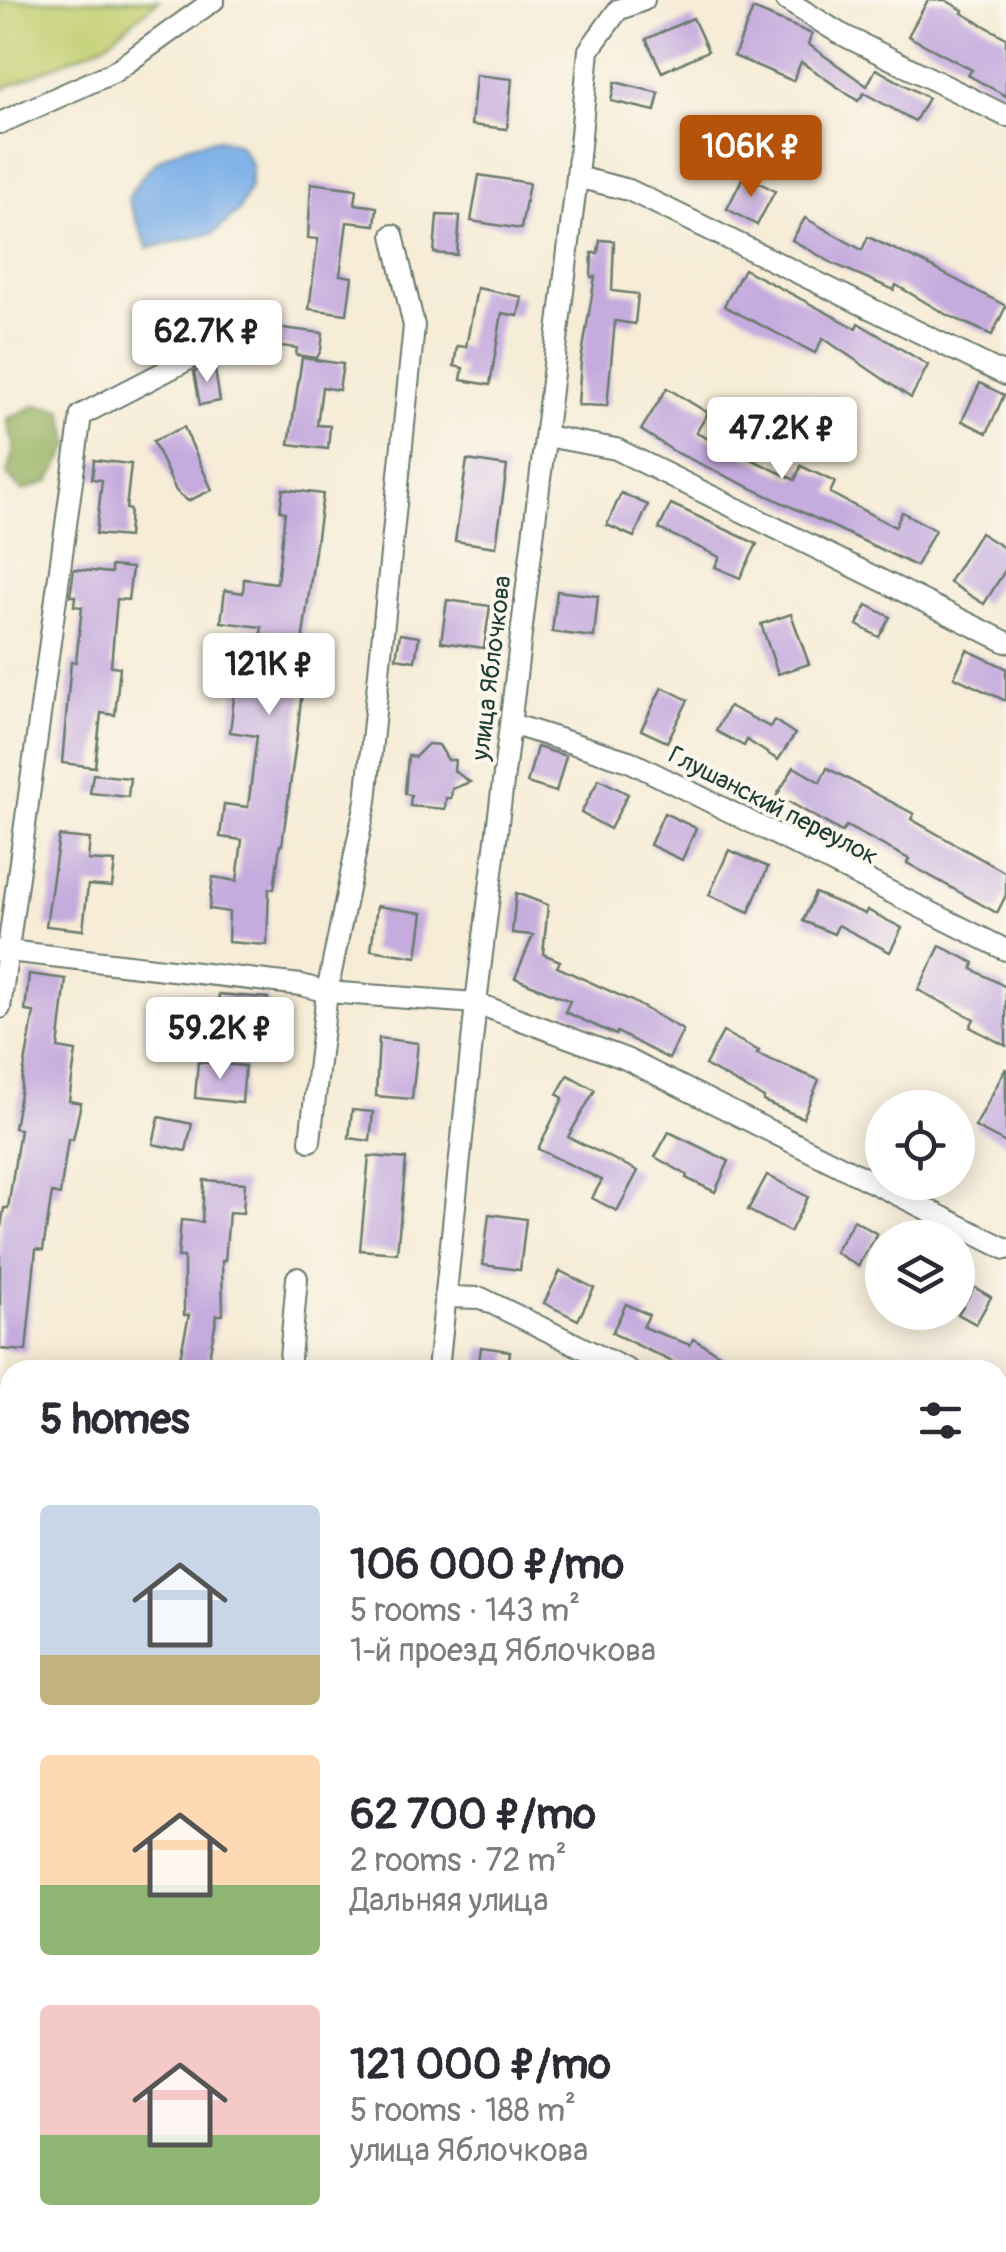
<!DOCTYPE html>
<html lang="en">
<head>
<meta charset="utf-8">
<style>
	:root { --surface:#fff; --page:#f7f7f7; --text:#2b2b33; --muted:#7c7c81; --accent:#b45309 }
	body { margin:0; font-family:Pangolin,sans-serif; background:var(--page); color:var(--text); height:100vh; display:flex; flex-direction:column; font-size:38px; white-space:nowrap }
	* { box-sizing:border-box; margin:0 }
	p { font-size:32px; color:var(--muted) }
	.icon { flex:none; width:55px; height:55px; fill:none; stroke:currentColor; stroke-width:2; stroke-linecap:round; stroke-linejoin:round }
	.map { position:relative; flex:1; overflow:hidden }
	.drawer { position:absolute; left:0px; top:1360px; width:1008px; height:892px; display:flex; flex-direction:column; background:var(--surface); border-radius:30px 30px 0 0; box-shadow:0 5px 25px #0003 }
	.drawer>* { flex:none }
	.tools { position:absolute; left:865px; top:1090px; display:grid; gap:20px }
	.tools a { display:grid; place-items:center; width:110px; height:110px; border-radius:50%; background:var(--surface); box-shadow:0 5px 25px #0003; font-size:50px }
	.price { position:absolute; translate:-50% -85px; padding:0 22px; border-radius:10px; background:#fff; color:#222; font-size:32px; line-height:65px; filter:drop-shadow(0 2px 5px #0008) }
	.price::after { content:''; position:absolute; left:50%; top:60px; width:30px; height:22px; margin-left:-15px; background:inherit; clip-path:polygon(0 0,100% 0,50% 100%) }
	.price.current { background:var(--accent); color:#fff }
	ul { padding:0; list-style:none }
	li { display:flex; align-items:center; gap:30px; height:250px; padding:0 40px }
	li span { display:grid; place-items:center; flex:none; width:280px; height:200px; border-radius:10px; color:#555 }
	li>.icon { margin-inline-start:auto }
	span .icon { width:120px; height:120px; fill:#fffc; stroke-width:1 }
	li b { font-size:42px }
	h2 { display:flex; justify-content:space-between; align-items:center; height:120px; padding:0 40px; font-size:42px }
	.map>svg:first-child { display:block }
	.green { fill:#c2cf71; stroke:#708652; stroke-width:2.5 }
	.forest { fill:#99b263; stroke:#5c784c; stroke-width:2.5 }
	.water { fill:#7bafe8; stroke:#4d768e; stroke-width:2.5 }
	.building { fill:#c5abde }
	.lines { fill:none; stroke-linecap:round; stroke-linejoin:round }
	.minor-casing { stroke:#6a7a6d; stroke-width:24 }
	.minor { stroke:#fff; stroke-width:20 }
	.labels { text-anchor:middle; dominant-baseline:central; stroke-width:8; stroke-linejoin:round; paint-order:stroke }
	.street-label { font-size:25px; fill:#1f3d34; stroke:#fbf7ec }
</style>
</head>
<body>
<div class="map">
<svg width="1006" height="2252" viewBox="0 0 1006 2252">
	<rect width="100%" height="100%" fill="#fbf7ec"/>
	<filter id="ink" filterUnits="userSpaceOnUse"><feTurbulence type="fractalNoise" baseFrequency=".01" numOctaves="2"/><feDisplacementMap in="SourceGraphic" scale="20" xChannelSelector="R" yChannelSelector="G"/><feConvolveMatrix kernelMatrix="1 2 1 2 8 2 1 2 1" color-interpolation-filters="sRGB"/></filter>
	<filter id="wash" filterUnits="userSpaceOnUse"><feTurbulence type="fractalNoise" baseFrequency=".0048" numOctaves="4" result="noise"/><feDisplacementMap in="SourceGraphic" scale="40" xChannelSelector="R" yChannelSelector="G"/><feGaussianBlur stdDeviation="2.25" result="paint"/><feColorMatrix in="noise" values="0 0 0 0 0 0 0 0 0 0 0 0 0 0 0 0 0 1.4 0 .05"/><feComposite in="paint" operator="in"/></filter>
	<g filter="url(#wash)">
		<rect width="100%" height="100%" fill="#f6ecd7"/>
		<path class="green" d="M0 0H159L105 44 0 90Z"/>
		<path class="forest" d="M36 405 62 409 70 445 50 481 22 491 7 474 14 449 7 419Z"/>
		<path class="water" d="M220 139 239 145 252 165 250 186 239 211 214 233 148 248 128 199C148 159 177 144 220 139Z"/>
		<g id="blocks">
			<g class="building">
				<path d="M928 0H945L963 10 962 13 1006 38V96L968 75 972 70 908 36Z"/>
				<path d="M753 9 812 34 808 44 867 86 876 69 928 98 915 121 864 93 858 101 801 62 793 81 734 56Z"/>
				<path d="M693 18 708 51 662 72 646 39Z"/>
				<path d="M476 75 512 79 507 129 471 125Z"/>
				<path d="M615 82 659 93 655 111 611 101Z"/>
				<path d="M479 175 529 183 521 229 471 221Z"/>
				<path d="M744 175 775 191 757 225 727 209Z"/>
				<path d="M311 183 357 189 355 204 377 207 375 225 347 222 340 275 352 277 347 314 309 309 318 239 308 238Z"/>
				<path d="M437 215 460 216 457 255 434 253Z"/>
				<path d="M805 218 862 250 868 237 924 263 1006 306 992 335 947 315 896 285 894 290 834 264 792 240Z"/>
				<path d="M600 240 614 241 612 291 638 294 635 324 615 321 607 406 578 405 581 361 595 277H591L592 253H598Z"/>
				<path d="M744 269 856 328 858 323 928 365 911 398 823 338 815 353 724 306Z"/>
				<path d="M477 288 522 297 518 316 502 313 490 385 461 380 463 368 454 366 457 346 466 347Z"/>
				<path d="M250 324 323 333 321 350 317 358 296 355 297 348 248 342Z"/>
				<path d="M302 358 343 364 339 390 322 387 317 425 330 426 328 449 289 444Z"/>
				<path d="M214 364 220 401 200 405 194 372Z"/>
				<path d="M980 383 1004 395 987 433 962 421Z"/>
				<path d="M667 388 708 413 696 433 795 480 801 466 835 482 830 493 895 527 902 512 935 530 916 566 675 452 641 430Z"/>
				<path d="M184 427 212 490 188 501 176 491 153 441Z"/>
				<path d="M94 460 131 464 126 509 130 510 128 537 96 534 102 480 92 479Z"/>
				<path d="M467 460 507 466 496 547 455 541Z"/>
				<path d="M283 489 323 494 299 664 305 665 297 735 282 845H280L274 889 269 888 267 945 228 942 229 912 209 909 213 877 237 881 242 840 220 837 224 804 248 807 257 736 230 732 236 680 254 682 262 627 221 622 225 590 243 593 244 579 277 583 285 512 280 511Z"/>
				<path d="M621 493 648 505 634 537 607 525Z"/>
				<path d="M671 504 757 544 740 578 715 567 720 557 659 529Z"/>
				<path d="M980 533 1006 549V569L984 604 949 582Z"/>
				<path d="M111 566 132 568 128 600 117 599 111 666 120 667 115 715 101 713 95 767 62 763 71 662H76L82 607 74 606 75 596H70L74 569 111 573Z"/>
				<path d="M557 591 598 596 594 637 552 632Z"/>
				<path d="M447 600 490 606 484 648 441 642Z"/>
				<path d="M867 605 890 617 879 637 857 625Z"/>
				<path d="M791 614 809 664 778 674 761 624Z"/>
				<path d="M400 634 419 637 415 661 396 658Z"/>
				<path d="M967 650 1006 668V701L954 677Z"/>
				<path d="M662 687 688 700 667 742 641 730Z"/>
				<path d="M729 706 770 727 774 720 795 734 778 760 747 740 744 746 716 731Z"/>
				<path d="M428 744 439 745 448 760H455L454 771 470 782 452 789 451 798H446L445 809 410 806 411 795 405 794 408 756 415 757Z"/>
				<path d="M537 747 566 756 556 792 527 783Z"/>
				<path d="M794 767 820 782 827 768 914 814 911 819 1006 873V895L997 913 907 863 909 859 846 826 842 832 777 795Z"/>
				<path d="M93 774 130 778 128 797 90 793Z"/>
				<path d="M599 779 628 794 610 829 581 813Z"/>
				<path d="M664 813 696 828 682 860 650 845Z"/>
				<path d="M59 836 90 839 88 860 115 862 112 887 88 885 83 930 46 926Z"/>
				<path d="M729 850 768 867 749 912 709 895Z"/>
				<path d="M516 893 548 905 543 954 560 961 557 967 632 1001 683 1030 669 1059 617 1032 616 1035 565 1012 570 1001 515 978 533 935 512 933Z"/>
				<path d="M815 893 865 914 867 910 902 928 890 952 838 925 834 934 803 921Z"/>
				<path d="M377 906 423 913 417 957 371 950Z"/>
				<path d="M940 946 974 963 972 969 1006 987V1046L970 1027 974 1019 918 990Z"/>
				<path d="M29 974 66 979 58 1048 76 1051 69 1101 81 1103 73 1140 68 1139 60 1195 52 1193 43 1250 36 1249 26 1351 0 1349V1234L4 1208H8L20 1129 14 1128 34 1012 25 1011Z"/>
				<path d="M219 994 268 998 265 1031 216 1026Z"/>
				<path d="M723 1032 759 1051 757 1054 819 1080 803 1118 763 1101 764 1098 705 1065Z"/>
				<path d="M379 1038 418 1043 412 1099 376 1096Z"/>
				<path d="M198 1062 245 1066 242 1103 195 1098Z"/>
				<path d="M1006 1068V1143L975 1127Z"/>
				<path d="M568 1075 595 1090 568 1137 638 1171 617 1211 592 1198 602 1180 538 1149 563 1098 557 1094Z"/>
				<path d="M352 1110 373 1112 370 1141 349 1138Z"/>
				<path d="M159 1117 192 1124 186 1151 153 1144Z"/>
				<path d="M669 1132 729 1161 715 1192 686 1178 687 1175 655 1157Z"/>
				<path d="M369 1156 406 1159 397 1253 360 1250Z"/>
				<path d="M767 1175 808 1197 790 1232 748 1210Z"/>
				<path d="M204 1180 245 1183 243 1213 229 1212 225 1261H222L223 1315H217L207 1368 179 1362 189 1315H184V1257H178L181 1220 202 1222Z"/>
				<path d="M489 1214 526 1219 520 1270 483 1265Z"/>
				<path d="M854 1220 877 1234 858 1266 835 1252Z"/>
				<path d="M560 1271 594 1288 578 1320 544 1303Z"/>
				<path d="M974 1287 991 1297 976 1324 958 1314Z"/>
				<path d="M626 1304 649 1315 643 1327 690 1345 693 1339 747 1370H676L679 1365 612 1333Z"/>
				<path d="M481 1347 510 1351 508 1370H478Z"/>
			</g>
		</g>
	</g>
	<g filter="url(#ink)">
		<use href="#blocks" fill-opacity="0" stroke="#6a7a6d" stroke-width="2.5"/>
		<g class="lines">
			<g class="minor-casing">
				<g id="minor">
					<path d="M786 0 839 33 1006 116"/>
					<path d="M0 123 114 72 214 0"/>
					<path d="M577 177 629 190 1006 375"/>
					<path d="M546 436 616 449 1006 642"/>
					<path d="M511 724 629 761 1006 950"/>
					<path d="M0 950 301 985 327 992 476 1003 626 1059 1006 1249"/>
					<path d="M0 1008 81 415 224 341"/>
					<path d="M310 1141 327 992 366 801 414 326 393 235"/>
					<path d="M445 1297 481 1298 628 1370"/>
					<path d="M289 1370 297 1278"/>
					<path d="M438 1370 476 1003 577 177 589 50 618 10 644 0"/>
					<path d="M0 1562 10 1564"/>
					<path d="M998 1565 1006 1569"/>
					<path d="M998 1892 1006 1896"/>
					<path d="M0 2187 10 2191"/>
					<path d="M998 2215 1006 2219"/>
					<path d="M344 2242V2252"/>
					<path d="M433 2242 452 2252"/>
					<path d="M190 2252 192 2242"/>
				</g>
			</g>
			<use href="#minor" class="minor"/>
		</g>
	</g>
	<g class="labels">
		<g class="street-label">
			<text transform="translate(492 668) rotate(-83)">улица Яблочкова</text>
			<text transform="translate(773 806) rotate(27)">Глушанский переулок</text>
		</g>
	</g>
</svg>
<div class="tools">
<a><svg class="icon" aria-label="locate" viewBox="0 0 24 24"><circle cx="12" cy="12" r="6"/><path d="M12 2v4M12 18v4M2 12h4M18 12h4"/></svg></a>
<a><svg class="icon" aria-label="layers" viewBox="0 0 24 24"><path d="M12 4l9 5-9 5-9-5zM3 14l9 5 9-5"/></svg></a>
</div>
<b class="price current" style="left:751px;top:200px">106K ₽</b>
<b class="price" style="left:207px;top:385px">62.7K ₽</b>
<b class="price" style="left:782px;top:482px">47.2K ₽</b>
<b class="price" style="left:269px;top:718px">121K ₽</b>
<b class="price" style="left:220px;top:1082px">59.2K ₽</b>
<section class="drawer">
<h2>5 homes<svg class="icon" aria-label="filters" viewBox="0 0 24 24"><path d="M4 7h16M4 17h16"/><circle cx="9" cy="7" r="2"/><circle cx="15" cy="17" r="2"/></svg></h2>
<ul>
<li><span style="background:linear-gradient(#c9d6e8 75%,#c2b280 0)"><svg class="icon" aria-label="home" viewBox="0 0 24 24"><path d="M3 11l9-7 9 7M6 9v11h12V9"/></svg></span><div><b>106 000 ₽/mo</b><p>5 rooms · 143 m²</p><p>1-й проезд Яблочкова</p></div></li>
<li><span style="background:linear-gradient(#ffd9b3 65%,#8fb573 0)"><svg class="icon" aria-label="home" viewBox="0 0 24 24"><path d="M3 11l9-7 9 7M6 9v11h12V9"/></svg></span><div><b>62 700 ₽/mo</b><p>2 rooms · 72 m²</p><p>Дальняя улица</p></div></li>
<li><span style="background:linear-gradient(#f6c9c9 65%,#8fb573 0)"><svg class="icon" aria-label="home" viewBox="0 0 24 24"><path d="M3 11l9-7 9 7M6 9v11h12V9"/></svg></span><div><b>121 000 ₽/mo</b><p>5 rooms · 188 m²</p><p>улица Яблочкова</p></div></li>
</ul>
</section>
</div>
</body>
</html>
